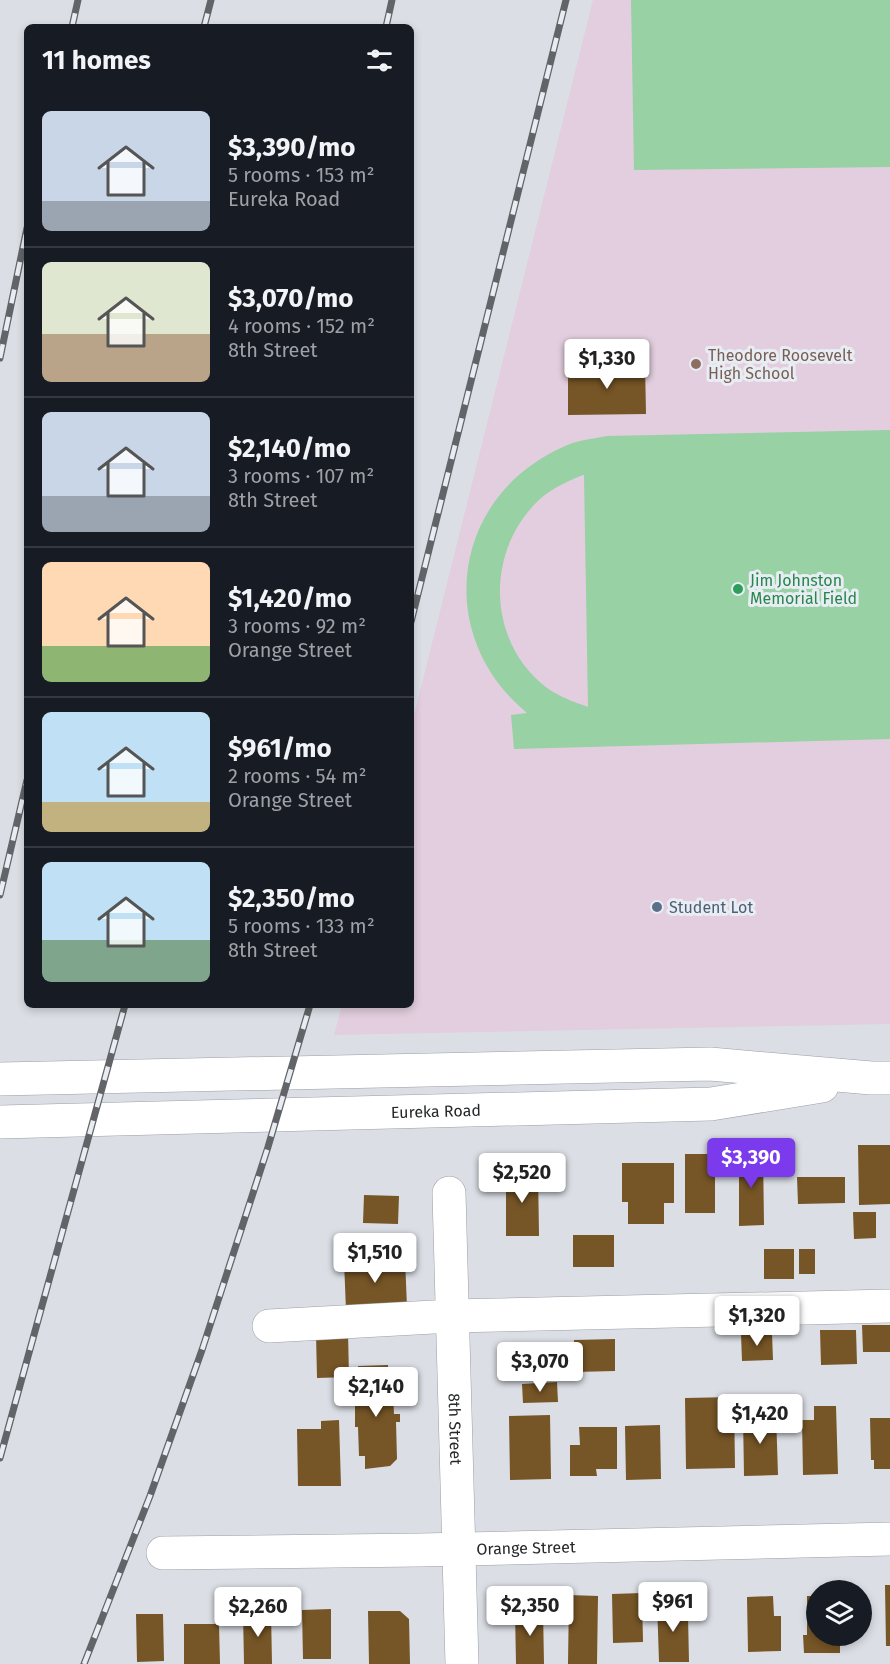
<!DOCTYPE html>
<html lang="en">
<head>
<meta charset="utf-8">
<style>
	:root { --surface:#171b24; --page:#20242c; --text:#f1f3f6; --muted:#9ea1a6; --line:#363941; --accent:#7c3aed }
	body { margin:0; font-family:"Fira Sans",sans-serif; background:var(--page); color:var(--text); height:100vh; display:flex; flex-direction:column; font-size:22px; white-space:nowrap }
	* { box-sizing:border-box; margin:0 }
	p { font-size:20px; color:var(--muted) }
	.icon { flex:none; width:33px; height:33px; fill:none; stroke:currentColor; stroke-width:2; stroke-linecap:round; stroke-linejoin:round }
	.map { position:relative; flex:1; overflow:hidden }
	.sheet { position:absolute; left:24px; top:24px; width:390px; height:984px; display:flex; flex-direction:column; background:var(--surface); border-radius:9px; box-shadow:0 3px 9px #0003 }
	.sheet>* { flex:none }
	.controls { position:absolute; left:806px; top:1580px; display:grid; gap:12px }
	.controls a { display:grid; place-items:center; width:66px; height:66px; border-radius:50%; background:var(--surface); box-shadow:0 3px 9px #0003; font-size:30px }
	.price { position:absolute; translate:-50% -51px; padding:0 14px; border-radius:6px; background:#fff; color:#222; font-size:20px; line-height:39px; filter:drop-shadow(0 2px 3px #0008) }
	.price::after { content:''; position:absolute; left:50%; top:36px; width:18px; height:14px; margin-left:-9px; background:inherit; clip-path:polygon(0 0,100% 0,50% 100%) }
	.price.current { background:var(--accent); color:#fff }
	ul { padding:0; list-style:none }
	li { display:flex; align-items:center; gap:18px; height:150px; padding:0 18px }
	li+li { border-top:2px solid var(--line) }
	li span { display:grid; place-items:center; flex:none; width:168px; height:120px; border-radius:9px; color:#555 }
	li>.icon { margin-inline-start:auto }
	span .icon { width:72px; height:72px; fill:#fffc; stroke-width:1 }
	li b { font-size:26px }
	h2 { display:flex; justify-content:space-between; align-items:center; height:72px; padding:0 18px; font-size:26px }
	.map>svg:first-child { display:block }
	.education { fill:#e2cede }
	.green { fill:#97d1a4; fill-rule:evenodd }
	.building { fill:#765526 }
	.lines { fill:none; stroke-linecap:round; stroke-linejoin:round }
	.minor-casing { stroke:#9a9ea4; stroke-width:34 }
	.major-casing { stroke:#9a9ea4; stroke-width:34 }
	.minor { stroke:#fff; stroke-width:33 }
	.major { stroke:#fff; stroke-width:33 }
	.rail-casing { stroke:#626468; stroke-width:7 }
	.rail { stroke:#e8edf3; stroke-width:4.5; stroke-dasharray:14; stroke-linecap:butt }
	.education-dot { fill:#8d6e63; stroke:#e8edf3; stroke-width:2 }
	.leisure-dot { fill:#2e9e5b; stroke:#e8edf3; stroke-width:2 }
	.service-dot { fill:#5c6f8a; stroke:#e8edf3; stroke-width:2 }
	.labels { text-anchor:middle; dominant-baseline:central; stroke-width:6; stroke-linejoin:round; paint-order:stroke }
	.education-label { font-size:16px; fill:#785e54; stroke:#e8edf3; text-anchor:start }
	.leisure-label { font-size:16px; fill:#27864d; stroke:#e8edf3; text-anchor:start }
	.service-label { font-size:16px; fill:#4e5e75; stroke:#e8edf3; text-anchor:start }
	.street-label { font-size:16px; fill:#252729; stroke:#e8edf3 }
</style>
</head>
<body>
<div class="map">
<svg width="890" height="1664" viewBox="0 0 890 1664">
	<rect width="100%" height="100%" fill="#dbdfe5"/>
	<path class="education" d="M593 0H890V1024L334 1035 342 1005H411V727Z"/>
	<g class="green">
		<path d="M631 0H890V167L634 170Z"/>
		<path d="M890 430V739L514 749 511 715 527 713C433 635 451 497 563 447 576 440 593 439 607 436ZM583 475H584L588 707C574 702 560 697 547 688 489 644 485 558 533 506 546 491 565 482 583 475Z"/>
	</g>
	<g class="building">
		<path d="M645 364 646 414 568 415V365Z"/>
		<path d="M858 1145H890V1204L859 1205Z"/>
		<path d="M739 1153H763L764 1225 739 1226Z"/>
		<rect x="685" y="1154" width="30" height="59"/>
		<path d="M622 1163H674V1203H664V1224H628V1202H622Z"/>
		<path d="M538 1171 539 1236H506V1172Z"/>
		<path d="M797 1177H845V1203L798 1204Z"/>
		<path d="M364 1195 399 1196 398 1224 363 1223Z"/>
		<path d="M853 1212H876V1238L854 1239Z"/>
		<rect x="573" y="1235" width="41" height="32"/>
		<rect x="764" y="1249" width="30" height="30"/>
		<rect x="799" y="1249" width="16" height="25"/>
		<path d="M405 1259 407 1307 346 1310 344 1261Z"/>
		<path d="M862 1325H890V1352H863Z"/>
		<path d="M820 1330H856L857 1364 821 1365Z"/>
		<path d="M348 1332 349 1377 317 1378 316 1333Z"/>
		<path d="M772 1333 773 1360 742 1361 741 1334Z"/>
		<path d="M615 1339V1371L575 1372 574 1340Z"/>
		<path d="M388 1365V1395H393L394 1414H400V1422H396L397 1459 390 1466 365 1469V1456H359L358 1427H355V1399H359L358 1366Z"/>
		<path d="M557 1382 558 1402 523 1403 522 1384Z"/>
		<path d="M734 1397 735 1468 686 1469 685 1398Z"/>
		<path d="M814 1406H836L838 1474 803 1475 802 1420H814Z"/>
		<path d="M776 1413 778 1475 744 1476 743 1414Z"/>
		<path d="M550 1415 551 1479 510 1480 509 1416Z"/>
		<path d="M870 1418H890V1469H874V1460H871Z"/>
		<path d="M339 1420 341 1486H298L297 1429H321V1421Z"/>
		<path d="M660 1425 661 1479 626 1480 625 1426Z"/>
		<path d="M579 1427H617V1469H596L597 1476H570V1445H580Z"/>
		<path d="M885 1585H890V1646H886Z"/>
		<path d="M642 1593 643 1642 613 1643 612 1594Z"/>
		<path d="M569 1595 598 1596 597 1664H568Z"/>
		<path d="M773 1596 774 1616H781V1651L748 1652 747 1597Z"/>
		<path d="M807 1596H816V1635H840V1653H804L803 1635H807Z"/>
		<path d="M682 1601V1615H688L689 1662H659L657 1602Z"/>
		<path d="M331 1609V1659H303L302 1610Z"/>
		<path d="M543 1610 544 1664H516L515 1611Z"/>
		<path d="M368 1611H400L409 1619 410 1664H369Z"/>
		<path d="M243 1612H271L272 1664H244Z"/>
		<path d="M136 1614H163L164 1661 137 1662Z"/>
		<path d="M184 1624H219L220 1664H184Z"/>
	</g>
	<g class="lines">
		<g class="minor-casing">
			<g id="minor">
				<path id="s1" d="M449 1193 462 1664"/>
				<path d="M269 1326 452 1316 890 1306"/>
				<path id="s2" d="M163 1553 421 1550 890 1539"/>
			</g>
		</g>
		<g class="major-casing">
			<g id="major">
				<path d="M0 1079 710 1064 871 1078H890"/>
				<path id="s3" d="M0 1122 711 1104 822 1086"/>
			</g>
		</g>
		<use href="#minor" class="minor"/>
		<use href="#major" class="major"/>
		<g class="rail-casing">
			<g id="rail">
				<path d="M72 27 78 0"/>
				<path d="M204 27 211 0"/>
				<path d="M386 27 392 0"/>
				<path d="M0 358 27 228"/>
				<path d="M411 622 566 0"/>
				<path d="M0 895 27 780"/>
				<path d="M0 1458 125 1005"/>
				<path d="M84 1664 150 1496 202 1350 268 1147 310 1005"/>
			</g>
		</g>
		<use href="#rail" class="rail"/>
	</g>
	<circle class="education-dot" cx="696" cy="364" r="6"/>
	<circle class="leisure-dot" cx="738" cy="589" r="6"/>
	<circle class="service-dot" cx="657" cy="907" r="6"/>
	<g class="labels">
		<g class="education-label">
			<text x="708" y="355">Theodore Roosevelt<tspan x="708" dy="18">High School</tspan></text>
		</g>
		<g class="leisure-label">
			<text x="750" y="580">Jim Johnston<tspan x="750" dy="18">Memorial Field</tspan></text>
		</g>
		<g class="service-label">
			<text x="669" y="907">Student Lot</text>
		</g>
		<g class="street-label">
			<text stroke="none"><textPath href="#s3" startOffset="436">Eureka Road</textPath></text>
			<text stroke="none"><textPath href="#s1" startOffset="236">8th Street</textPath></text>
			<text stroke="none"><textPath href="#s2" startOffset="363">Orange Street</textPath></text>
		</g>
	</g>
</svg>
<div class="controls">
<a><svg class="icon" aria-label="layers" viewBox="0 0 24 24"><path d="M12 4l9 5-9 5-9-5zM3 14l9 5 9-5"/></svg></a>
</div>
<b class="price" style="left:607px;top:390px">$1,330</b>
<b class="price current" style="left:751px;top:1189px">$3,390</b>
<b class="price" style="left:522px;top:1204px">$2,520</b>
<b class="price" style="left:375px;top:1284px">$1,510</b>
<b class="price" style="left:757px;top:1347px">$1,320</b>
<b class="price" style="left:540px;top:1393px">$3,070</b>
<b class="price" style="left:376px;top:1418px">$2,140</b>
<b class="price" style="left:760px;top:1445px">$1,420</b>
<b class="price" style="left:673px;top:1633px">$961</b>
<b class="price" style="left:530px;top:1637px">$2,350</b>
<b class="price" style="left:258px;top:1638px">$2,260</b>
<section class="sheet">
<h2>11 homes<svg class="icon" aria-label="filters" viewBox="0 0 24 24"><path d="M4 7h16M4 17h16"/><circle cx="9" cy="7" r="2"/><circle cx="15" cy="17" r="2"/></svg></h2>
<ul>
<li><span style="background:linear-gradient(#c9d6e8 75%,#9aa5b1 0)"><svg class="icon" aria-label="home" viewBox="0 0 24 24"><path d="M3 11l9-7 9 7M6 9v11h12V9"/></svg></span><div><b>$3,390/mo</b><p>5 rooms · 153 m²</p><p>Eureka Road</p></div></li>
<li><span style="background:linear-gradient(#dfe7d0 60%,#b9a48a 0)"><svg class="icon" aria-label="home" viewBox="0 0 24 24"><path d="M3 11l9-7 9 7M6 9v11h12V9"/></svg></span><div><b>$3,070/mo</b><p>4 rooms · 152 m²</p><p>8th Street</p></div></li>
<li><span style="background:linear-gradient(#c9d6e8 70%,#9aa5b1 0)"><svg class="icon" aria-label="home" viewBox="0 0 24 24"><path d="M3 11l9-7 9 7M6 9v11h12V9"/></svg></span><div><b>$2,140/mo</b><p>3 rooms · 107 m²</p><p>8th Street</p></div></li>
<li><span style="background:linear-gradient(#ffd9b3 70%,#8fb573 0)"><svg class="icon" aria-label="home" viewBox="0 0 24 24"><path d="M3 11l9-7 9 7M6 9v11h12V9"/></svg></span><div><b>$1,420/mo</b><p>3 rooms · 92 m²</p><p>Orange Street</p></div></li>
<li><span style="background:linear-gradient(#bfe0f5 75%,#c2b280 0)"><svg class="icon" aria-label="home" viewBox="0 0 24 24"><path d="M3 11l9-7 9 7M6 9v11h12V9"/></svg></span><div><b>$961/mo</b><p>2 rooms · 54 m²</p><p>Orange Street</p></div></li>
<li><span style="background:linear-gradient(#bfe0f5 65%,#7fa58c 0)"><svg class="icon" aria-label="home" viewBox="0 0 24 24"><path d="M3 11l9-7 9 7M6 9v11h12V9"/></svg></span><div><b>$2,350/mo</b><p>5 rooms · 133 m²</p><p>8th Street</p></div></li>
</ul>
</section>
</div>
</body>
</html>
